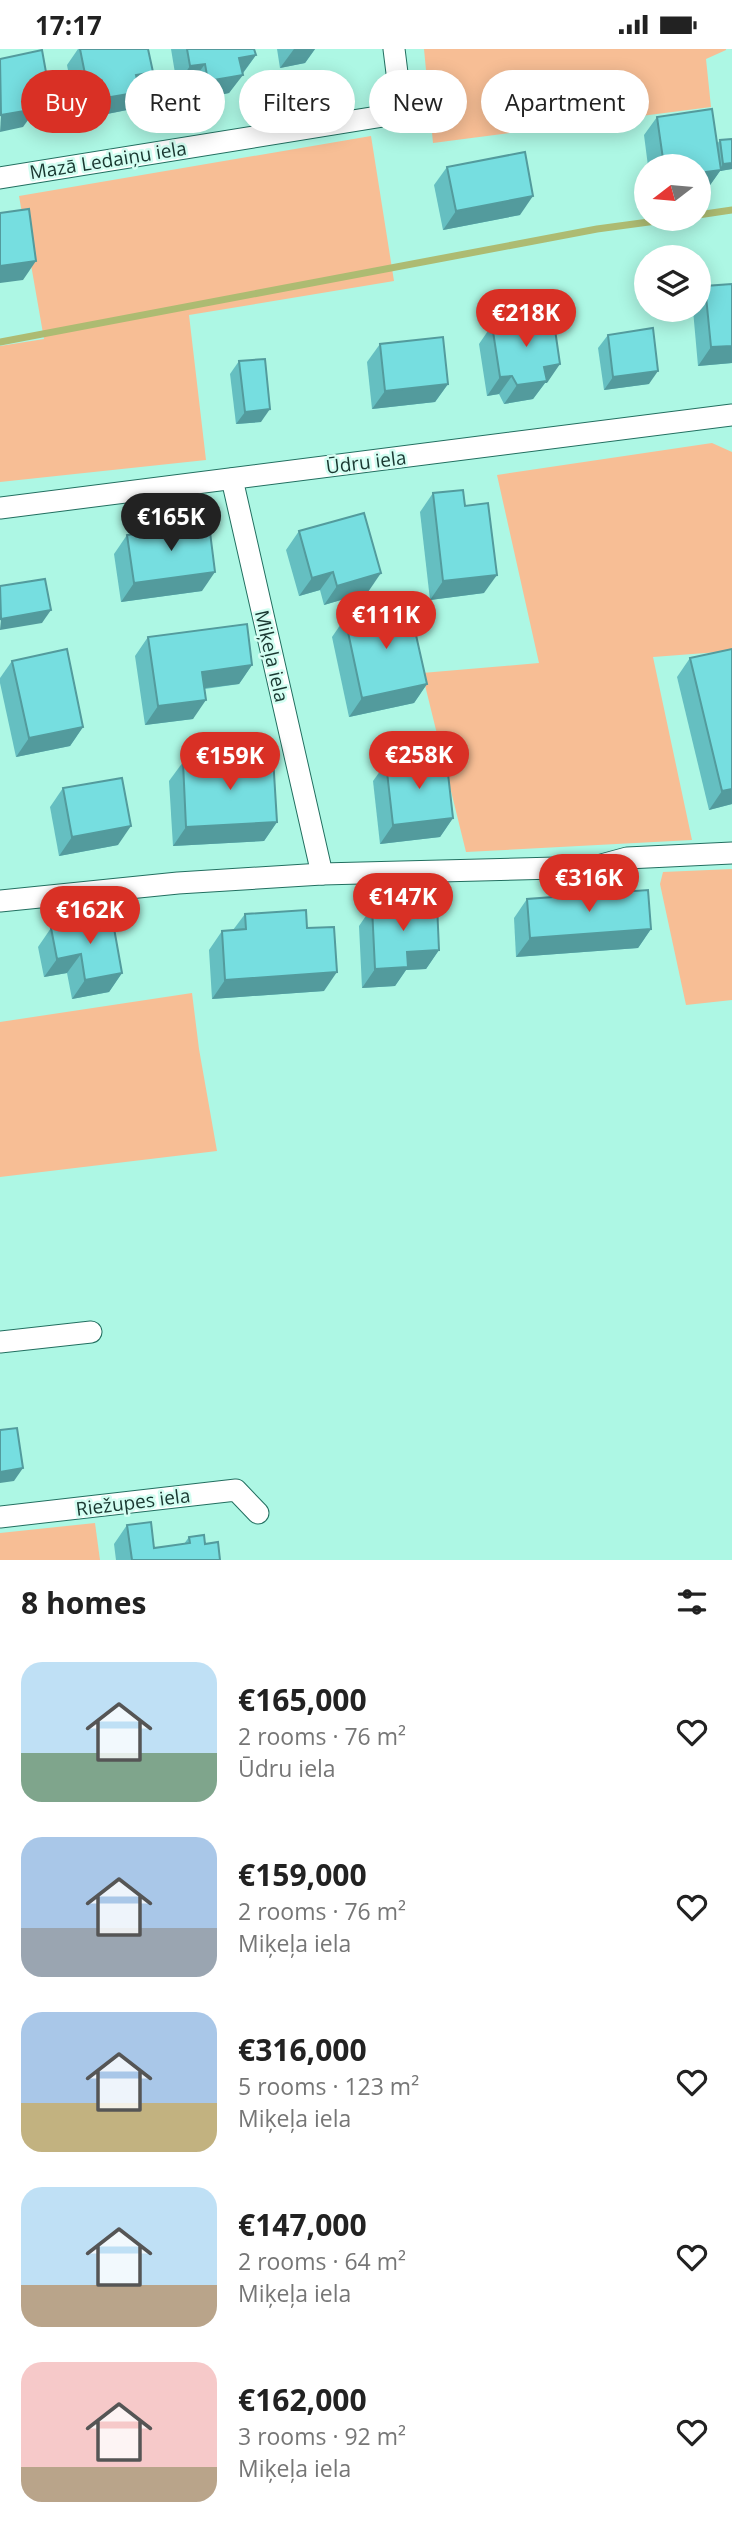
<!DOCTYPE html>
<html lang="en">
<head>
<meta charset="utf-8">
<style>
	:root { --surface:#fff; --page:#f6f6f6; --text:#222; --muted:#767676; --accent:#d93025 }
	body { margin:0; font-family:"Open Sans",sans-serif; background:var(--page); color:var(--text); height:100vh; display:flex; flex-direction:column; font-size:26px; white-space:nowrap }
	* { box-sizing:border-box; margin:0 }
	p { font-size:23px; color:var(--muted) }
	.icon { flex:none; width:38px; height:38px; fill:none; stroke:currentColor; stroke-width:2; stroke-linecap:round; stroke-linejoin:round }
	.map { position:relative; height:1511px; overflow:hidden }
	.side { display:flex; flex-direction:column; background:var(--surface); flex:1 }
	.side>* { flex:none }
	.guide { position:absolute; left:21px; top:21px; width:691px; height:63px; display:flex; gap:14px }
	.needle { width:46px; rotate:254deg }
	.controls { position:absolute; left:634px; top:105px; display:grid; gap:14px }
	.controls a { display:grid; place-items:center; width:77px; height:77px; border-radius:50%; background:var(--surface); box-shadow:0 4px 18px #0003; font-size:35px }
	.price { position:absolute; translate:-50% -60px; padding:0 16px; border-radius:24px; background:var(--accent); color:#fff; font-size:23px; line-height:46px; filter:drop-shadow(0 2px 4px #0008) }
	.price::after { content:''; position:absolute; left:50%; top:42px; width:21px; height:16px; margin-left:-10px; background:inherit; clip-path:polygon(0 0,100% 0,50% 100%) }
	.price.on { background:#222; color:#fff }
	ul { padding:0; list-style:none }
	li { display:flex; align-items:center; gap:21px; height:175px; padding:0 21px }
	li span { display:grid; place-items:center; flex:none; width:196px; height:140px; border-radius:21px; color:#555 }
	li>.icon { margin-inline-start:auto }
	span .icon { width:84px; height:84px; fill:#fffc; stroke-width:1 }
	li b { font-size:30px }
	h2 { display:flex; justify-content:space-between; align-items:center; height:84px; padding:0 21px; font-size:30px }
	.tag { padding:0 24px; border-radius:32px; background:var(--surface); box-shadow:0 4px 18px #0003; font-size:24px; line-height:63px }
	.tag.on { background:var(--accent); color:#fff }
	.status { display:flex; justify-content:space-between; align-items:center; height:49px; padding:0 35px; background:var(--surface); direction:ltr }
	.status svg { height:19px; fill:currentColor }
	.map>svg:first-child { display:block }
	.green { fill:#f7be95 }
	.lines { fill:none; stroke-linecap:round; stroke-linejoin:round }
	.stream { stroke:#adbb72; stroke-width:7 }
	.street-casing { stroke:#226f60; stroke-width:23 }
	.street { stroke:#fff; stroke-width:21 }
	.wall { fill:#65bfc1 }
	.shaded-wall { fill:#539b9d }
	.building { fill:#76dee0; stroke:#539b9d; stroke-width:2 }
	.labels { text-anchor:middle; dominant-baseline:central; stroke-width:5; stroke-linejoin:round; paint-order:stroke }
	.street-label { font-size:19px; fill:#193730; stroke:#d3fef2 }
</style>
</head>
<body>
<div class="status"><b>17:17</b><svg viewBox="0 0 49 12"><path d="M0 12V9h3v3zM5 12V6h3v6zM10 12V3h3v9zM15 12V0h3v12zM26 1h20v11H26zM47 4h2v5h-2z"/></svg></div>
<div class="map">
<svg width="732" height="1511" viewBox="0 0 732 1511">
	<rect width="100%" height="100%" fill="#adf7e4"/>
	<g class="green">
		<path d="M424 0H726V1L706 10 711 58 433 94Z"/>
		<path d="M371 87 394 232 189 266 206 411 0 433V297L44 290 19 147Z"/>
		<path d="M712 394 732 403V602L653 608 692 791 466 803 422 624 539 614 497 426Z"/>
		<path d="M732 820V951L686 956 660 835 663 823Z"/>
		<path d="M192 944 199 1000 217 1102 0 1128V973Z"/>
		<path d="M95 1474 100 1511H0V1484Z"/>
	</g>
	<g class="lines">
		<g class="stream">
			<path d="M698 166 732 161"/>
			<path d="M0 293 597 180 671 170"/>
		</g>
		<g class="street-casing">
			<g id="street">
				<path d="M0 129 402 64 394 0"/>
				<path d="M232 430 322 825"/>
				<path d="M0 459 732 366"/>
				<path d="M0 852 178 834 322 825 594 818 627 809 732 804"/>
				<path d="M0 1293 91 1283"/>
				<path d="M0 1468 236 1441 258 1464"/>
			</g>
		</g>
		<use href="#street" class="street"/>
	</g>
	<g class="wall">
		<path d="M78 0H148L153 23 127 61 92 68 89 50 74 53 67 16Z"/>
		<path d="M171 0H254L256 6 229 44 195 51 192 33 177 36Z"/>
		<path d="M277 0H315L305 14 280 19Z"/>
		<path d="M657 68 717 95 720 91 732 120 720 122 708 139 698 117H648L644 86Z"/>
		<path d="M447 118 520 166 443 181 434 136Z"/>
		<path d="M705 237 732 314 698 317 693 261H698V247Z"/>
		<path d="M492 276 547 334H545L533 350 504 355 499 345 487 347 479 295Z"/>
		<path d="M608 286 649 335 604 341 598 299Z"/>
		<path d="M380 295 448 335 435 353 372 360 367 313Z"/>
		<path d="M239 312 261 373 236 375 230 325Z"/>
		<path d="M433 444 484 544 430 551 420 463Z"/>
		<path d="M299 482 368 543 324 556 320 541 299 547 286 501Z"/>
		<path d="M127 486 202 542 121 553 114 505Z"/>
		<path d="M345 569 427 635 414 654 349 668 332 588Z"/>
		<path d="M148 588 252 616 239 635 205 640 193 670 145 676 135 607Z"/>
		<path d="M690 609 732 755 709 761 677 628Z"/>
		<path d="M12 612 83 678 70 697 16 708 0 634V629Z"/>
		<path d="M183 713 277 773 264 792 173 797 169 732Z"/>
		<path d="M386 714 453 769 440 788 380 795 373 732Z"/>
		<path d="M63 739 118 796 59 807 50 758Z"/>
		<path d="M527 850 651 880 638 899 516 908 514 869Z"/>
		<path d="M372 858 439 901 426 920 406 921 395 937 362 939 359 877Z"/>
		<path d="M245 865 307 879 324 942 212 950 209 901 222 882 233 881Z"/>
		<path d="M51 879 122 924 109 943 72 950 67 924 44 928 38 898Z"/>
		<path d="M127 1476 154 1499 184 1495 189 1488 205 1495 220 1511H116L114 1495Z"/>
	</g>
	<g class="shaded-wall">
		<path d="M294 0H315L305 14 280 19Z"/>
		<path d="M256 6 242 25 239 9Z"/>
		<path d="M205 15 192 33 177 36 190 17Z"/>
		<path d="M153 23 140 42 136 26Z"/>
		<path d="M243 26 229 44 195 51 208 32Z"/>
		<path d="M102 32 89 50 74 53 87 35Z"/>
		<path d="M49 40 36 59 33 43Z"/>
		<path d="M140 43 127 61 92 68 105 49Z"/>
		<path d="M36 60 23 78 0 83 1 66Z"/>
		<path d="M732 114V120L720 122 708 139 698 141V124L719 121 723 115Z"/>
		<path d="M533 147 520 166 443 181 456 162Z"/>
		<path d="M36 212 23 231 0 234V217Z"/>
		<path d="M732 297V314L698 317 711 298Z"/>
		<path d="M560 315 547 334H545L533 350 504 355 517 336 544 318Z"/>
		<path d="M658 322 649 335 604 341 613 328Z"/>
		<path d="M512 327 499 345 487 347 500 328Z"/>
		<path d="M448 335 435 353 372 360 385 342Z"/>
		<path d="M270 360 261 373 236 375 245 363Z"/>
		<path d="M215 523 202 542 121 553 134 534Z"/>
		<path d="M333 523 320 541 299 547 312 529Z"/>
		<path d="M381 524 368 543 324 556 337 537Z"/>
		<path d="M497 526 484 544 430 551 443 532Z"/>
		<path d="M51 561 42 574 0 581 1 570Z"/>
		<path d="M252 616 239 635 189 641 202 623Z"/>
		<path d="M427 635 414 654 349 668 362 649Z"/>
		<path d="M206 651 193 670 145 676 158 657Z"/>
		<path d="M83 678 70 697 16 708 29 689Z"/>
		<path d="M732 740V755L709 761 722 742Z"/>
		<path d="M453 769 440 788 380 795 393 776Z"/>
		<path d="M277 773 264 792 173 797 186 778Z"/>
		<path d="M131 777 118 796 59 807 72 788Z"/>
		<path d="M651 880 638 899 516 908 530 889Z"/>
		<path d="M439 901 426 920 406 921 395 937 362 939 375 920 407 903Z"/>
		<path d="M81 905 67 924 44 928 57 910Z"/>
		<path d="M337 923 324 942 212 950 225 931Z"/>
		<path d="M122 924 109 943 72 950 85 931Z"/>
		<path d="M23 1419 14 1432 0 1434V1423Z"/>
	</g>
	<g class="building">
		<path d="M80 0H148L153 23 136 26 140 43 105 49 102 32 87 35Z"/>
		<path d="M187 0H254L256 6 239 9 243 26 208 32 205 15 190 17Z"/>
		<path d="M42 1 49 40 33 43 36 60 1 66 0 10Z"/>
		<path d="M712 60 721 121 698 124V117H664L657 68Z"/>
		<path d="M732 90V114L723 115 720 91Z"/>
		<path d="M525 103 533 147 456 162 447 118Z"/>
		<path d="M29 160 36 212 0 217V164Z"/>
		<path d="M732 235V297L711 298 705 237Z"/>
		<path d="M553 267 560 315 544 318 547 332 517 336 512 327 500 328 492 276Z"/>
		<path d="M653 279 658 322 613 328 608 286Z"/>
		<path d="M443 288 448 335 385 342 380 295Z"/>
		<path d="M265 310 270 360 245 363 239 312Z"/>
		<path d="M463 441 465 457 488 454 497 526 443 532 433 444Z"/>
		<path d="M364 464 381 524 337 537 333 523 312 529 299 482Z"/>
		<path d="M209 475 215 523 134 534 127 486Z"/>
		<path d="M45 530 51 561 1 570 0 537Z"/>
		<path d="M409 555 427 635 362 649 345 569Z"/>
		<path d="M247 575 252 616 202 623 206 651 158 657 148 588Z"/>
		<path d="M67 600 83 678 29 689 12 612Z"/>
		<path d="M732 600V740L722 742 690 609Z"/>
		<path d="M446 707 453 769 393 776 386 714Z"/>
		<path d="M273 708 277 773 186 778 183 713Z"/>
		<path d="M122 729 131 777 72 788 63 739Z"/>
		<path d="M648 841 651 880 530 889 527 850Z"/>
		<path d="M437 855 439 901 407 903 408 918 375 920 372 858Z"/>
		<path d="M306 861 307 879 334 878 337 923 225 931 222 882 246 880 245 865Z"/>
		<path d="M112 868 122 924 85 931 81 905 57 910 51 879Z"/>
		<path d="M17 1379 23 1419 0 1423V1381Z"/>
		<path d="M151 1473 154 1499 190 1494 189 1488 204 1486 205 1495 218 1493 220 1511H132L127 1476Z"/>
	</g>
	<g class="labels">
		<g class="street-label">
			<text transform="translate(108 111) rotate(-9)">Mazā Ledaiņu iela</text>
			<text transform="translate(366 413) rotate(-7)">Ūdru iela</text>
			<text transform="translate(272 607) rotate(77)">Miķeļa iela</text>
			<text transform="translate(133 1453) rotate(-7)">Riežupes iela</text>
		</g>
	</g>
</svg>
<div class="controls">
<a><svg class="needle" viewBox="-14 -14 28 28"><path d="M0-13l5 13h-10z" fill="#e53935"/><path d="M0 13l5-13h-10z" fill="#767676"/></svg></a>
<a><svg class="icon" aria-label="layers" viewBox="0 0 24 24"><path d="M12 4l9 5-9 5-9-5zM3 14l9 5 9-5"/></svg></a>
</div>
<b class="price" style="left:526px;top:300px">€218K</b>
<b class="price on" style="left:171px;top:504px">€165K</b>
<b class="price" style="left:386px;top:602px">€111K</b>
<b class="price" style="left:419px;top:742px">€258K</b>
<b class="price" style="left:230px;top:743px">€159K</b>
<b class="price" style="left:589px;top:865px">€316K</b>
<b class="price" style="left:403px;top:884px">€147K</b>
<b class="price" style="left:90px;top:897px">€162K</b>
<div class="guide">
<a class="tag on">Buy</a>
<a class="tag">Rent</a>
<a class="tag">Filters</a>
<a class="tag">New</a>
<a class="tag">Apartment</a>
</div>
</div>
<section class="side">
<h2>8 homes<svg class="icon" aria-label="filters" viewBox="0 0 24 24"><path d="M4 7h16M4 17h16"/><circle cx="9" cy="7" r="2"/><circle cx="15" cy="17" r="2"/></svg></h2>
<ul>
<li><span style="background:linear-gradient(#bfe0f5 65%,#7fa58c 0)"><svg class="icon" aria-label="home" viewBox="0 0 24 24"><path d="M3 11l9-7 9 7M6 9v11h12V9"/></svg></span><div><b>€165,000</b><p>2 rooms · 76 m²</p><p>Ūdru iela</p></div><svg class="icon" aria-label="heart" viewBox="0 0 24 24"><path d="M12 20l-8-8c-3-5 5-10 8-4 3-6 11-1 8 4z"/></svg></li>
<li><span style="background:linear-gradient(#a9c7e8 65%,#9aa5b1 0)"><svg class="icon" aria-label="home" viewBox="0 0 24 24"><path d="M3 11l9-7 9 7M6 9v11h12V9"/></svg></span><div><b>€159,000</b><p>2 rooms · 76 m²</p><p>Miķeļa iela</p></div><svg class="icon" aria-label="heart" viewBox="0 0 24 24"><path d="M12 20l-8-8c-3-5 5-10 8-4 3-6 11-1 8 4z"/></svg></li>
<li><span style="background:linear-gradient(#a9c7e8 65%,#c2b280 0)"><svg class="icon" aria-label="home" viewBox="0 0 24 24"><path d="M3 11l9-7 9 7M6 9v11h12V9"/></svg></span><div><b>€316,000</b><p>5 rooms · 123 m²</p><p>Miķeļa iela</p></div><svg class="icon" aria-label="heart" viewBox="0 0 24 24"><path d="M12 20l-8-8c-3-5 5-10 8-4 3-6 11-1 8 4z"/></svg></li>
<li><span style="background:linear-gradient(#bfe0f5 70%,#b9a48a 0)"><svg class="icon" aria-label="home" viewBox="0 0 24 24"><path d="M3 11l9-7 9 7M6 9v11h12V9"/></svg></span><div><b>€147,000</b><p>2 rooms · 64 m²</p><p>Miķeļa iela</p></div><svg class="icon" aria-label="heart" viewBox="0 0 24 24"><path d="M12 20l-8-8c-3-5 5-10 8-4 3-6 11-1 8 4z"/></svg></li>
<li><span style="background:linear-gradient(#f6c9c9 75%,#b9a48a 0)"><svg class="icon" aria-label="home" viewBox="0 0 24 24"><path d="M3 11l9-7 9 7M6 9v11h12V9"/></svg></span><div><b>€162,000</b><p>3 rooms · 92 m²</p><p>Miķeļa iela</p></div><svg class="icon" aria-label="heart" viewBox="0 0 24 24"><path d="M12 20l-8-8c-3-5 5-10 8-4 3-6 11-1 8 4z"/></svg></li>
</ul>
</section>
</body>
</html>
